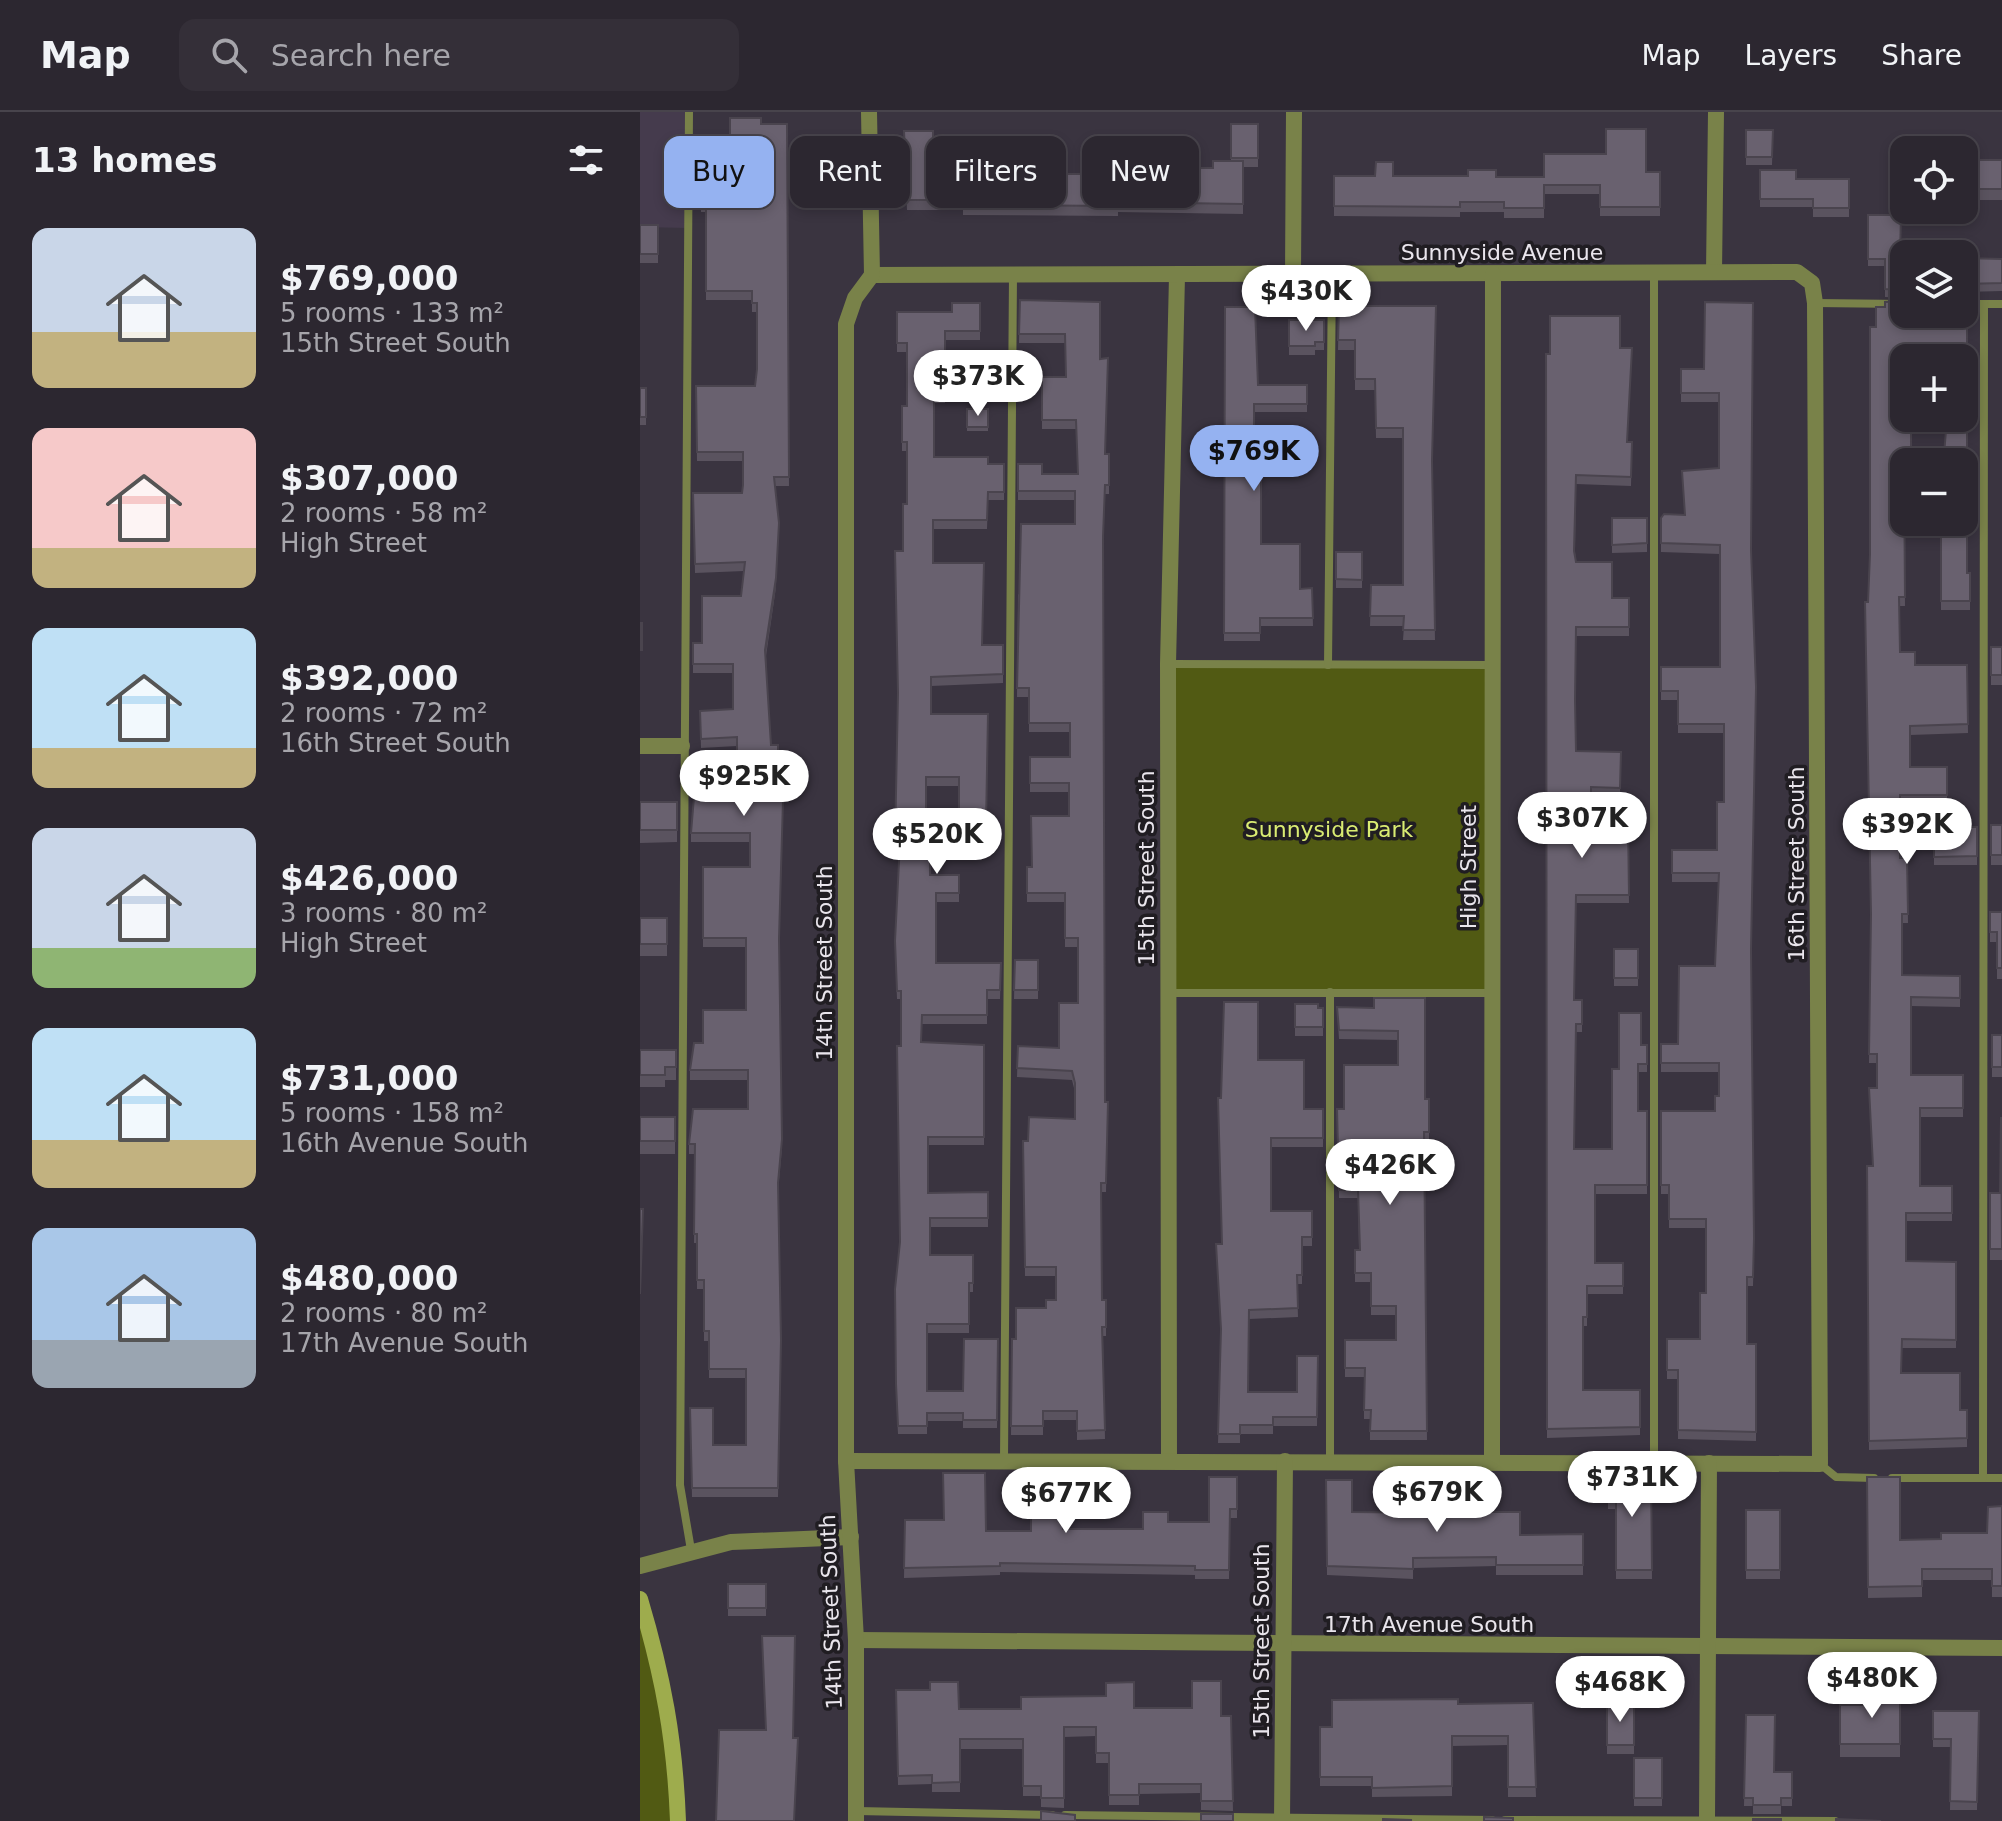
<!DOCTYPE html>
<html lang="en">
<head>
<meta charset="utf-8">
<style>
	:root { --surface:#2c2730; --page:#342f38; --text:#f1f3f6; --muted:#a6a5ab; --line:#48444c; --accent:#95b2f1 }
	body { margin:0; font-family:"DejaVu Sans",sans-serif; background:var(--page); color:var(--text); height:100vh; display:flex; flex-direction:column; font-size:30px; white-space:nowrap }
	* { box-sizing:border-box; margin:0 }
	p { font-size:26px; color:var(--muted) }
	.icon { flex:none; width:44px; height:44px; fill:none; stroke:currentColor; stroke-width:2; stroke-linecap:round; stroke-linejoin:round }
	.map { position:relative; flex:1; overflow:hidden }
	.sheet { display:flex; flex-direction:column; background:var(--surface); width:640px }
	.sheet>* { flex:none }
	.guide { position:absolute; left:24px; top:24px; width:760px; height:72px; display:flex; gap:16px }
	.buttons { position:absolute; left:1250px; top:24px; display:grid; gap:16px }
	.buttons a { display:grid; place-items:center; width:88px; height:88px; border-radius:16px; background:var(--surface); box-shadow:0 4px 12px #0003,0 0 0 2px var(--line); font-size:40px }
	.price { position:absolute; translate:-50% -68px; padding:0 18px; border-radius:28px; background:#fff; color:#222; font-size:26px; line-height:52px; filter:drop-shadow(0 2px 4px #0008) }
	.price::after { content:''; position:absolute; left:50%; top:48px; width:24px; height:18px; margin-left:-12px; background:inherit; clip-path:polygon(0 0,100% 0,50% 100%) }
	.price.selected { background:var(--accent); color:#111 }
	ul { padding:0; list-style:none }
	li { display:flex; align-items:center; gap:24px; height:200px; padding:0 32px }
	li span { display:grid; place-items:center; flex:none; width:224px; height:160px; border-radius:16px; color:#555 }
	li>.icon { margin-inline-start:auto }
	span .icon { width:96px; height:96px; fill:#fffc; stroke-width:1 }
	li b { font-size:34px }
	h2 { display:flex; justify-content:space-between; align-items:center; height:96px; padding:0 32px; font-size:34px }
	.pill { padding:0 28px; border-radius:16px; background:var(--surface); box-shadow:0 4px 12px #0003,0 0 0 2px var(--line); font-size:28px; line-height:72px }
	.pill.selected { background:var(--accent); color:#111 }
	header { display:flex; align-items:center; gap:48px; box-sizing:border-box; height:112px; padding:0 40px; background:var(--surface); border-bottom:2px solid var(--line) }
	header strong { font-size:38px }
	nav { display:flex; gap:44px; margin-inline-start:auto; font-size:28px }
	.search { width:560px; height:72px; background:var(--page); display:flex; align-items:center; gap:20px; box-sizing:border-box; padding:0 28px; border-radius:16px; color:var(--muted); font-size:30px }
	main { display:flex; flex:1; min-height:0 }
	.map>svg:first-child { display:block }
	.built { fill:#453b4d }
	.green { fill:#515a13 }
	.lines { fill:none; stroke-linecap:round; stroke-linejoin:round }
	.lane { stroke:#798249; stroke-width:8 }
	.street { stroke:#798249; stroke-width:16 }
	.secondary { stroke:#9eac4d; stroke-width:16 }
	.wall { fill:#5a535f; fill-rule:evenodd }
	.shaded-wall { fill:#4a444e }
	.building { fill:#69616f; stroke:#4a444e; stroke-width:2; fill-rule:evenodd }
	.labels { text-anchor:middle; dominant-baseline:central; stroke-width:7; stroke-linejoin:round; paint-order:stroke }
	.street-label { font-size:22px; fill:#e9e5ec; stroke:#201d22 }
	.park-label { font-size:22px; fill:#daec72; stroke:#201d22 }
</style>
</head>
<body>
<header>
<strong>Map</strong>
<div class="search"><svg class="icon" aria-label="search" viewBox="0 0 24 24"><circle cx="10" cy="10" r="6"/><path d="M15 15l6 6"/></svg>Search here</div>
<nav><a>Map</a><a>Layers</a><a>Share</a></nav>
</header>
<main>
<section class="sheet">
<h2>13 homes<svg class="icon" aria-label="filters" viewBox="0 0 24 24"><path d="M4 7h16M4 17h16"/><circle cx="9" cy="7" r="2"/><circle cx="15" cy="17" r="2"/></svg></h2>
<ul>
<li><span style="background:linear-gradient(#c9d6e8 65%,#c2b280 0)"><svg class="icon" aria-label="home" viewBox="0 0 24 24"><path d="M3 11l9-7 9 7M6 9v11h12V9"/></svg></span><div><b>$769,000</b><p>5 rooms · 133 m²</p><p>15th Street South</p></div></li>
<li><span style="background:linear-gradient(#f6c9c9 75%,#c2b280 0)"><svg class="icon" aria-label="home" viewBox="0 0 24 24"><path d="M3 11l9-7 9 7M6 9v11h12V9"/></svg></span><div><b>$307,000</b><p>2 rooms · 58 m²</p><p>High Street</p></div></li>
<li><span style="background:linear-gradient(#bfe0f5 75%,#c2b280 0)"><svg class="icon" aria-label="home" viewBox="0 0 24 24"><path d="M3 11l9-7 9 7M6 9v11h12V9"/></svg></span><div><b>$392,000</b><p>2 rooms · 72 m²</p><p>16th Street South</p></div></li>
<li><span style="background:linear-gradient(#c9d6e8 75%,#8fb573 0)"><svg class="icon" aria-label="home" viewBox="0 0 24 24"><path d="M3 11l9-7 9 7M6 9v11h12V9"/></svg></span><div><b>$426,000</b><p>3 rooms · 80 m²</p><p>High Street</p></div></li>
<li><span style="background:linear-gradient(#bfe0f5 70%,#c2b280 0)"><svg class="icon" aria-label="home" viewBox="0 0 24 24"><path d="M3 11l9-7 9 7M6 9v11h12V9"/></svg></span><div><b>$731,000</b><p>5 rooms · 158 m²</p><p>16th Avenue South</p></div></li>
<li><span style="background:linear-gradient(#a9c7e8 70%,#9aa5b1 0)"><svg class="icon" aria-label="home" viewBox="0 0 24 24"><path d="M3 11l9-7 9 7M6 9v11h12V9"/></svg></span><div><b>$480,000</b><p>2 rooms · 80 m²</p><p>17th Avenue South</p></div></li>
</ul>
</section>
<div class="map">
<svg width="1362" height="1709" viewBox="0 0 1362 1709">
	<rect width="100%" height="100%" fill="#3a3440"/>
	<path class="built" d="M0 0H49L48 116 0 115Z"/>
	<g class="green">
		<path d="M528 552 850 553V881H528Z"/>
		<path d="M0 1485 38 1709H0Z"/>
	</g>
	<g class="lines">
		<g class="lane">
			<path d="M49 0 40 1373 51 1438"/>
			<path d="M1014 161V1350"/>
			<path d="M1175 191 1264 192"/>
			<path d="M1324 192H1362"/>
			<path d="M528 552 850 553"/>
			<path d="M688 553 692 163"/>
			<path d="M528 881H850"/>
			<path d="M364 1348 373 163"/>
			<path d="M690 1349V880"/>
			<path d="M1180 1352 1196 1365 1234 1366"/>
			<path d="M1252 1366H1362"/>
			<path d="M1343 1366 1344 192"/>
			<path d="M217 1699 412 1703"/>
			<path d="M425 1703 852 1708"/>
			<path d="M865 1708 1195 1709"/>
		</g>
		<g class="street">
			<path d="M1074 160 1076 0"/>
			<path d="M653 163 654 0"/>
			<path d="M0 634H42"/>
			<path d="M529 1348 528 552 537 164"/>
			<path d="M206 1349 1180 1352 1175 191 1172 171 1157 160 232 163"/>
			<path d="M852 1349 853 162"/>
			<path d="M0 1454 91 1430 211 1425"/>
			<path d="M216 1528 1362 1536"/>
			<path d="M216 1709V1528L206 1349V212L215 186 232 163 229 0"/>
			<path d="M642 1709 645 1349"/>
			<path d="M1067 1709 1069 1351"/>
		</g>
		<path class="secondary" d="M0 1487C23 1564 35 1628 38 1709"/>
	</g>
	<g class="wall">
		<path d="M121 12 148 49 149 374H135L136 475 126 544 139 833 142 1036 138 1079 141 1228 138 1385H52L50 1296 73 1333H106V1266H69V1229H64V1177H57V1131H54L55 1042H49V1032L108 997V968H50V958L63 931 106 898V835H63V755H110V730H51V721L97 661V634L61 636 60 599 93 597V561H53V531H62L101 484 104 459 55 461 53 381H102L103 349H57L56 274H115L117 257V200H112V188H66V100H61V62H90Z"/>
		<path d="M591 12H618V55H603V102L478 100V104L323 103V98H267L264 19 293 59 370 62H463L510 56H573L591 49Z"/>
		<path d="M1106 18H1133L1132 53H1106Z"/>
		<path d="M1324 42 1337 48H1362V88H1336V92H1324Z"/>
		<path d="M1120 58 1156 67H1209V105H1173V95H1120Z"/>
		<path d="M1006 60H1020V104H960V82H904V106H864V100H820V105L694 104V64L904 65Z"/>
		<path d="M1279 98H1315V108L1279 107Z"/>
		<path d="M1228 103 1260 144H1264V186L1245 185V154H1228Z"/>
		<rect x="0" y="113" width="18" height="38"/>
		<path d="M1324 146 1362 147V179L1324 180Z"/>
		<path d="M380 188 460 247 465 342H469V382H465L463 434 465 990H468L466 1080H461L462 1188H466V1224H463L465 1327 437 1328V1308H403V1323H371L372 1227H376L406 1196 416 1188V1164H385L383 1029H388L435 1007V980L432 968 377 965 378 934 419 936 438 891V835H425V790H387V755H391L429 704V680H390V645H430V620H389V585H377L378 483 435 412V388H378V352L402 362H438L436 317H402V265H426L425 231H379Z"/>
		<path d="M1065 190 1111 440V843L1114 1135 1113 1174H1107V1232H1116V1329L1038 1327V1267H1027V1227H1060L1066 1181V1116H1029V1082H1021V999H1075L1079 984V960H1021V932H1038L1075 854 1079 770H1032V738H1077L1084 690V621H1038V588H1021V555H1080V442L1021 440V406L1044 403 1079 356V290H1041V257H1064Z"/>
		<path d="M340 191V228H305V291H294V345L348 352H364V388H348L347 417H293V451L342 533H363V571L291 574V602H348L346 722H319V674H286V699H297V738H290V763H319V790H296V851H361L360 887H347V912H282L281 930 344 933V1033H288V1081L348 1080V1115H290V1143H333V1180H329V1221H287V1279H323L358 1227 357 1316H323V1309H287V1322H258L256 1281 260 1132 261 887H257L255 838 259 738H255L258 586 263 439 267 392V339H262V294H267V240H257V200H312Z"/>
		<path d="M699 194 792 354 795 528H763L764 514H730L731 473H763V326H736L735 278H715V238H698Z"/>
		<path d="M585 195 618 273H667V300H614V328L645 330 644 360 621 359V432L660 477 672 476 673 514H620V529H584Z"/>
		<path d="M649 208H684V238H675V243H649Z"/>
		<path d="M1268 210H1327V461H1330V498H1301L1300 410 1324 350H1264L1265 494H1259L1260 540 1275 553H1327L1328 621 1270 623V655H1307V692H1260V746H1267L1268 811H1262V863L1320 864V895L1271 894V963H1323V1005H1280V1074H1312V1109H1266V1149L1316 1150V1236H1262L1261 1261 1320 1298H1327V1335L1229 1338 1227 1054H1232L1237 976V951H1229L1231 807 1228 490 1236 215ZM1264 246H1324L1304 343H1271Z"/>
		<path d="M980 236 987 330H992L991 374 936 372 935 440 936 450 972 486H989V524H936L935 592 936 639 981 640 980 684 951 683V710H988L989 791H936L934 888H942V920H936L934 1037H972L979 957 1001 933H1007V960H998V999H1007V1082H955V1151H983V1182H947V1214H943V1278H1000V1323L907 1326 906 242Z"/>
		<rect x="0" y="276" width="6" height="37"/>
		<rect x="327" y="297" width="21" height="22"/>
		<path d="M972 406H1007V440L972 441Z"/>
		<rect x="696" y="440" width="26" height="36"/>
		<rect x="1351" y="535" width="11" height="38"/>
		<path d="M0 690H37V730L0 731Z"/>
		<rect x="1351" y="713" width="11" height="40"/>
		<rect x="1294" y="715" width="43" height="38"/>
		<path d="M1350 800H1362V867H1357V830H1350Z"/>
		<rect x="0" y="806" width="27" height="38"/>
		<rect x="974" y="837" width="24" height="37"/>
		<path d="M375 848H398V887H374Z"/>
		<path d="M785 886V987H789V1029H784L787 1328H730V1307H724V1265H705V1228H756V1203H731V1170H715V1138H719L718 1086H699L697 997H704L758 953V928L699 927 697 895 734 896Z"/>
		<path d="M655 892 683 896V924H655Z"/>
		<rect x="1352" y="923" width="10" height="42"/>
		<path d="M0 938H36V968H25V975H0Z"/>
		<path d="M618 948 664 997H683V1035H631V1099H672V1134H662V1172H657L658 1205 609 1207 608 1280H657L678 1244 677 1314H633V1322H600V1331H578L581 1224V986Z"/>
		<rect x="0" y="1005" width="35" height="37"/>
		<path d="M1362 1005V1148H1350V1081H1360Z"/>
		<path d="M968 1360H1011L1012 1467H976V1397H968Z"/>
		<path d="M597 1365V1406H590L589 1467H555V1463L360 1460V1463L264 1466 265 1408 346 1419 503 1417 528 1410H569Z"/>
		<path d="M1227 1365 1260 1428 1301 1427 1347 1421 1362 1394V1485H1352V1468H1282V1485L1228 1486Z"/>
		<path d="M686 1368 712 1400H828L880 1423 943 1422V1463H856V1454L773 1456V1467L687 1463Z"/>
		<rect x="1106" y="1398" width="34" height="69"/>
		<rect x="88" y="1472" width="38" height="32"/>
		<path d="M256 1578 319 1597 494 1596 591 1604 593 1699 561 1698V1681L499 1682V1693H469V1651H456V1624L424 1625V1696L401 1695V1684H383V1637H320V1680H292V1672L258 1673Z"/>
		<path d="M1260 1578V1645H1200V1593H1232Z"/>
		<rect x="967" y="1590" width="27" height="52"/>
		<path d="M893 1591 896 1685H868V1633L812 1634V1684L732 1685V1674H680V1615H692L818 1592Z"/>
		<path d="M1293 1599H1339L1337 1698H1310L1311 1635H1293Z"/>
		<path d="M1106 1603 1134 1660H1152V1694H1141V1702H1113V1694H1104Z"/>
		<rect x="994" y="1646" width="28" height="48"/>
	</g>
	<path class="shaded-wall" d="M139 411 136 475 125 547V538Z"/>
	<g class="building">
		<path d="M90 6H121V12H147L149 365H134L139 411 136 466 125 538 131 633H138V688H143L139 827 142 1027 138 1071 141 1228 138 1376H52L50 1296H73V1333H106V1257H69V1219H64V1168H57V1122H54L55 1032H49L53 997H108V958H50L54 931H63V898H106V826H63V755H110V721H51L56 661H97V625L61 627 60 599 93 597V552H53V531H62V484H101L105 450 55 452 53 381H102L103 373V340H57L56 274H115L117 257V191H112V179H66V91H61V62H90Z"/>
		<rect x="591" y="12" width="27" height="34"/>
		<path d="M966 17H1006V60H1020V95H960V73H904V96H864V90H820V95L694 94V64H735L736 50H753V64H828V58H856V65H904V42H966Z"/>
		<path d="M1106 18H1133L1132 45H1106Z"/>
		<path d="M264 19H293V59L344 60V46H370V62H463V36H510V56H573V49H603V92L478 90V94L323 93V88H267Z"/>
		<path d="M1324 42H1337V48H1362V77H1336V81H1324Z"/>
		<path d="M1120 58H1156V67H1209V96H1173V87H1120Z"/>
		<path d="M1228 103H1261L1260 144H1264V178L1245 177V147H1228Z"/>
		<rect x="0" y="113" width="18" height="29"/>
		<path d="M1324 146 1362 147V171L1324 172Z"/>
		<path d="M380 188 460 190V247L468 246 465 342H469V373H465L463 425 465 990H468L466 1071H461L462 1188H466V1215H462L465 1318 437 1319V1299H403V1314H371L372 1227H376V1196H406V1188H416V1155H385L383 1029H388L389 1005 435 1007V971L432 959 377 956 378 934 419 936V891H438V826H425V781H387V755H392L391 704H429V671H390V645H430V611H389V576H377L381 412H435V379H378V352H402V362H438L436 308H402V265H426L425 222H379Z"/>
		<path d="M1264 189V202H1267L1268 210H1327V461H1330V489H1301V410H1324V350H1264L1265 485H1259L1260 540H1275V553H1327L1328 612 1270 614V655H1307V683H1260V746H1267L1268 802H1262V863L1320 864V886L1271 885V963H1323V996H1280V1074H1312V1101H1266V1149L1316 1150V1228L1262 1227 1261 1261H1320V1298H1327V1326L1229 1329 1227 1054H1233L1229 976H1237V942H1229L1231 802 1225 490H1228L1230 442V215H1236V195H1245V190ZM1264 246H1324V306H1307L1304 343H1271V306H1264Z"/>
		<path d="M1065 190 1113 191 1111 438 1116 575 1111 838 1114 1126 1113 1165H1107V1232H1116V1320L1038 1318V1258H1027V1227H1060V1181H1066V1107H1029V1073H1021V999H1075V984H1079V951H1021V932H1038L1039 854H1075L1079 761H1032V738H1077V690H1084V612H1038V579H1021V555H1080V433L1021 431V406L1024 402 1045 403 1042 359 1079 356V281H1041V257H1064Z"/>
		<path d="M312 191H340V219H305V283H294V345H348V352H364V380H348L347 408H293V451H344L342 533H363V562L291 565V602H348L346 713H319V665H286V699H297V730H290V763H319V781H296V851H361L360 878H347V903H282L281 930 344 933V1025H288V1081L348 1080V1106H290V1143H333V1171H329V1212H287V1279H323L324 1227H358L357 1308H323V1301H287V1314H258L256 1272 255 1177 260 1130 257 934H261V879H257L255 829 260 730H255L258 581 255 439H263V392H267V330H262V294H267V231H257V200H312Z"/>
		<path d="M699 194H796L792 348 795 518H763L764 504H730L731 473H763V316H736L735 267H715V228H698Z"/>
		<path d="M585 195H615L618 273H667V292H614V328L645 330 644 351 621 350V432H660V477L672 476 673 506H620V521H584Z"/>
		<path d="M910 204H980V236H992L987 330H992L991 365 936 363 934 439 936 450H972V486H989V515H936L935 588 936 639 981 640 980 676 951 675V710H988L989 783H936L934 888H942V912H936L934 1037H972V957H979V901H1001V933H1007V952H998V999H1007V1073H955V1151H983V1174H947V1205H943V1278H1000V1315L907 1317 906 242H910Z"/>
		<path d="M649 208H684V230H675V234H649Z"/>
		<rect x="0" y="276" width="6" height="29"/>
		<rect x="327" y="297" width="21" height="18"/>
		<path d="M972 406H1007V431L972 433Z"/>
		<path d="M696 440H722V468L696 467Z"/>
		<rect x="0" y="511" width="2" height="27"/>
		<rect x="1351" y="535" width="11" height="28"/>
		<rect x="0" y="690" width="37" height="28"/>
		<rect x="1351" y="713" width="11" height="30"/>
		<path d="M1294 715H1337V744L1294 745Z"/>
		<path d="M1350 800H1362V856H1357V820H1350Z"/>
		<rect x="0" y="806" width="27" height="26"/>
		<rect x="974" y="837" width="24" height="29"/>
		<path d="M375 848H398V878H374Z"/>
		<path d="M734 886H785V987H789V1020H784L787 1319H730L731 1298H724L725 1256H705V1228H756V1194H731V1161H715V1138H720L718 1078H699L697 997H704V953H758V919L699 918 697 895 734 896Z"/>
		<path d="M584 890H618V948H664V997H683V1026H631V1099H672V1125H662V1163H657L658 1196 609 1198 608 1280H657V1244H678L677 1305H633V1313H600V1322H578L581 1217 576 1132H582L578 986H581Z"/>
		<path d="M655 892H678V896H683V915H655Z"/>
		<rect x="1352" y="923" width="10" height="32"/>
		<path d="M0 938H36V955H25V963H0Z"/>
		<rect x="0" y="1005" width="35" height="24"/>
		<path d="M1361 1005 1362 1137H1350V1081H1360Z"/>
		<path d="M0 1097H3L0 1182Z"/>
		<path d="M968 1360H1011L1012 1458H976V1389H968Z"/>
		<path d="M303 1361H345L346 1419H391V1403H423V1417H503V1400H528V1410H569V1365H597V1397H590L589 1458H555V1454L360 1451V1454L264 1456 265 1408H304Z"/>
		<path d="M803 1363H828V1400H880V1423L943 1422V1453H856V1445L773 1446V1457L687 1454 686 1368H712V1400L803 1401Z"/>
		<path d="M1227 1365H1260V1428L1301 1427V1421H1347L1348 1395 1362 1394V1474H1352V1457H1282V1474L1228 1475Z"/>
		<rect x="1106" y="1398" width="34" height="60"/>
		<rect x="88" y="1472" width="38" height="24"/>
		<path d="M122 1524H155L153 1626H158L154 1709H76L79 1618H126Z"/>
		<path d="M552 1569H581V1604H591L593 1689H561V1672H499V1683H469V1641H456V1615H424V1686H401V1674H383V1627H320V1670L292 1671V1663L258 1664 256 1578H290V1570H318L319 1597H381V1585L466 1584V1571L494 1570V1596H552Z"/>
		<path d="M1232 1578H1260V1632H1200V1593H1232Z"/>
		<path d="M818 1587V1592L893 1591 896 1675H868V1624H812V1674L732 1676V1665H680V1615H692V1588Z"/>
		<rect x="967" y="1590" width="27" height="43"/>
		<path d="M1293 1599H1339L1337 1690 1310 1689 1311 1627H1293Z"/>
		<path d="M1106 1603H1135L1134 1660H1152V1686H1141V1693H1113V1686H1104Z"/>
		<rect x="994" y="1646" width="28" height="40"/>
		<path d="M401 1699 435 1703V1709H401Z"/>
		<rect x="561" y="1702" width="32" height="7"/>
		<path d="M844 1705 873 1706V1709H844Z"/>
		<path d="M743 1707 772 1708 743 1709Z"/>
		<rect x="1113" y="1707" width="28" height="2"/>
		<path d="M1196 1707 1241 1709H1196Z"/>
	</g>
	<g class="labels">
		<g class="street-label">
			<text x="862" y="140">Sunnyside Avenue</text>
			<text transform="translate(1156 752) rotate(-90)">16th Street South</text>
			<text transform="translate(828 755) rotate(-90)">High Street</text>
			<text transform="translate(506 756) rotate(-90)">15th Street South</text>
			<text transform="translate(184 851) rotate(-90)">14th Street South</text>
			<text transform="translate(191 1500) rotate(-92)">14th Street South</text>
			<text x="789" y="1512">17th Avenue South</text>
			<text transform="translate(621 1529) rotate(-90)">15th Street South</text>
		</g>
		<g class="park-label">
			<text x="689" y="717">Sunnyside Park</text>
		</g>
	</g>
</svg>
<div class="buttons">
<a><svg class="icon" aria-label="locate" viewBox="0 0 24 24"><circle cx="12" cy="12" r="6"/><path d="M12 2v4M12 18v4M2 12h4M18 12h4"/></svg></a>
<a><svg class="icon" aria-label="layers" viewBox="0 0 24 24"><path d="M12 4l9 5-9 5-9-5zM3 14l9 5 9-5"/></svg></a>
<a>+</a>
<a>−</a>
</div>
<b class="price" style="left:666px;top:221px">$430K</b>
<b class="price" style="left:338px;top:306px">$373K</b>
<b class="price selected" style="left:614px;top:381px">$769K</b>
<b class="price" style="left:104px;top:706px">$925K</b>
<b class="price" style="left:942px;top:748px">$307K</b>
<b class="price" style="left:1267px;top:754px">$392K</b>
<b class="price" style="left:297px;top:764px">$520K</b>
<b class="price" style="left:750px;top:1095px">$426K</b>
<b class="price" style="left:992px;top:1407px">$731K</b>
<b class="price" style="left:797px;top:1422px">$679K</b>
<b class="price" style="left:426px;top:1423px">$677K</b>
<b class="price" style="left:1232px;top:1608px">$480K</b>
<b class="price" style="left:980px;top:1612px">$468K</b>
<div class="guide">
<a class="pill selected">Buy</a>
<a class="pill">Rent</a>
<a class="pill">Filters</a>
<a class="pill">New</a>
</div>
</div>
</main>
</body>
</html>
